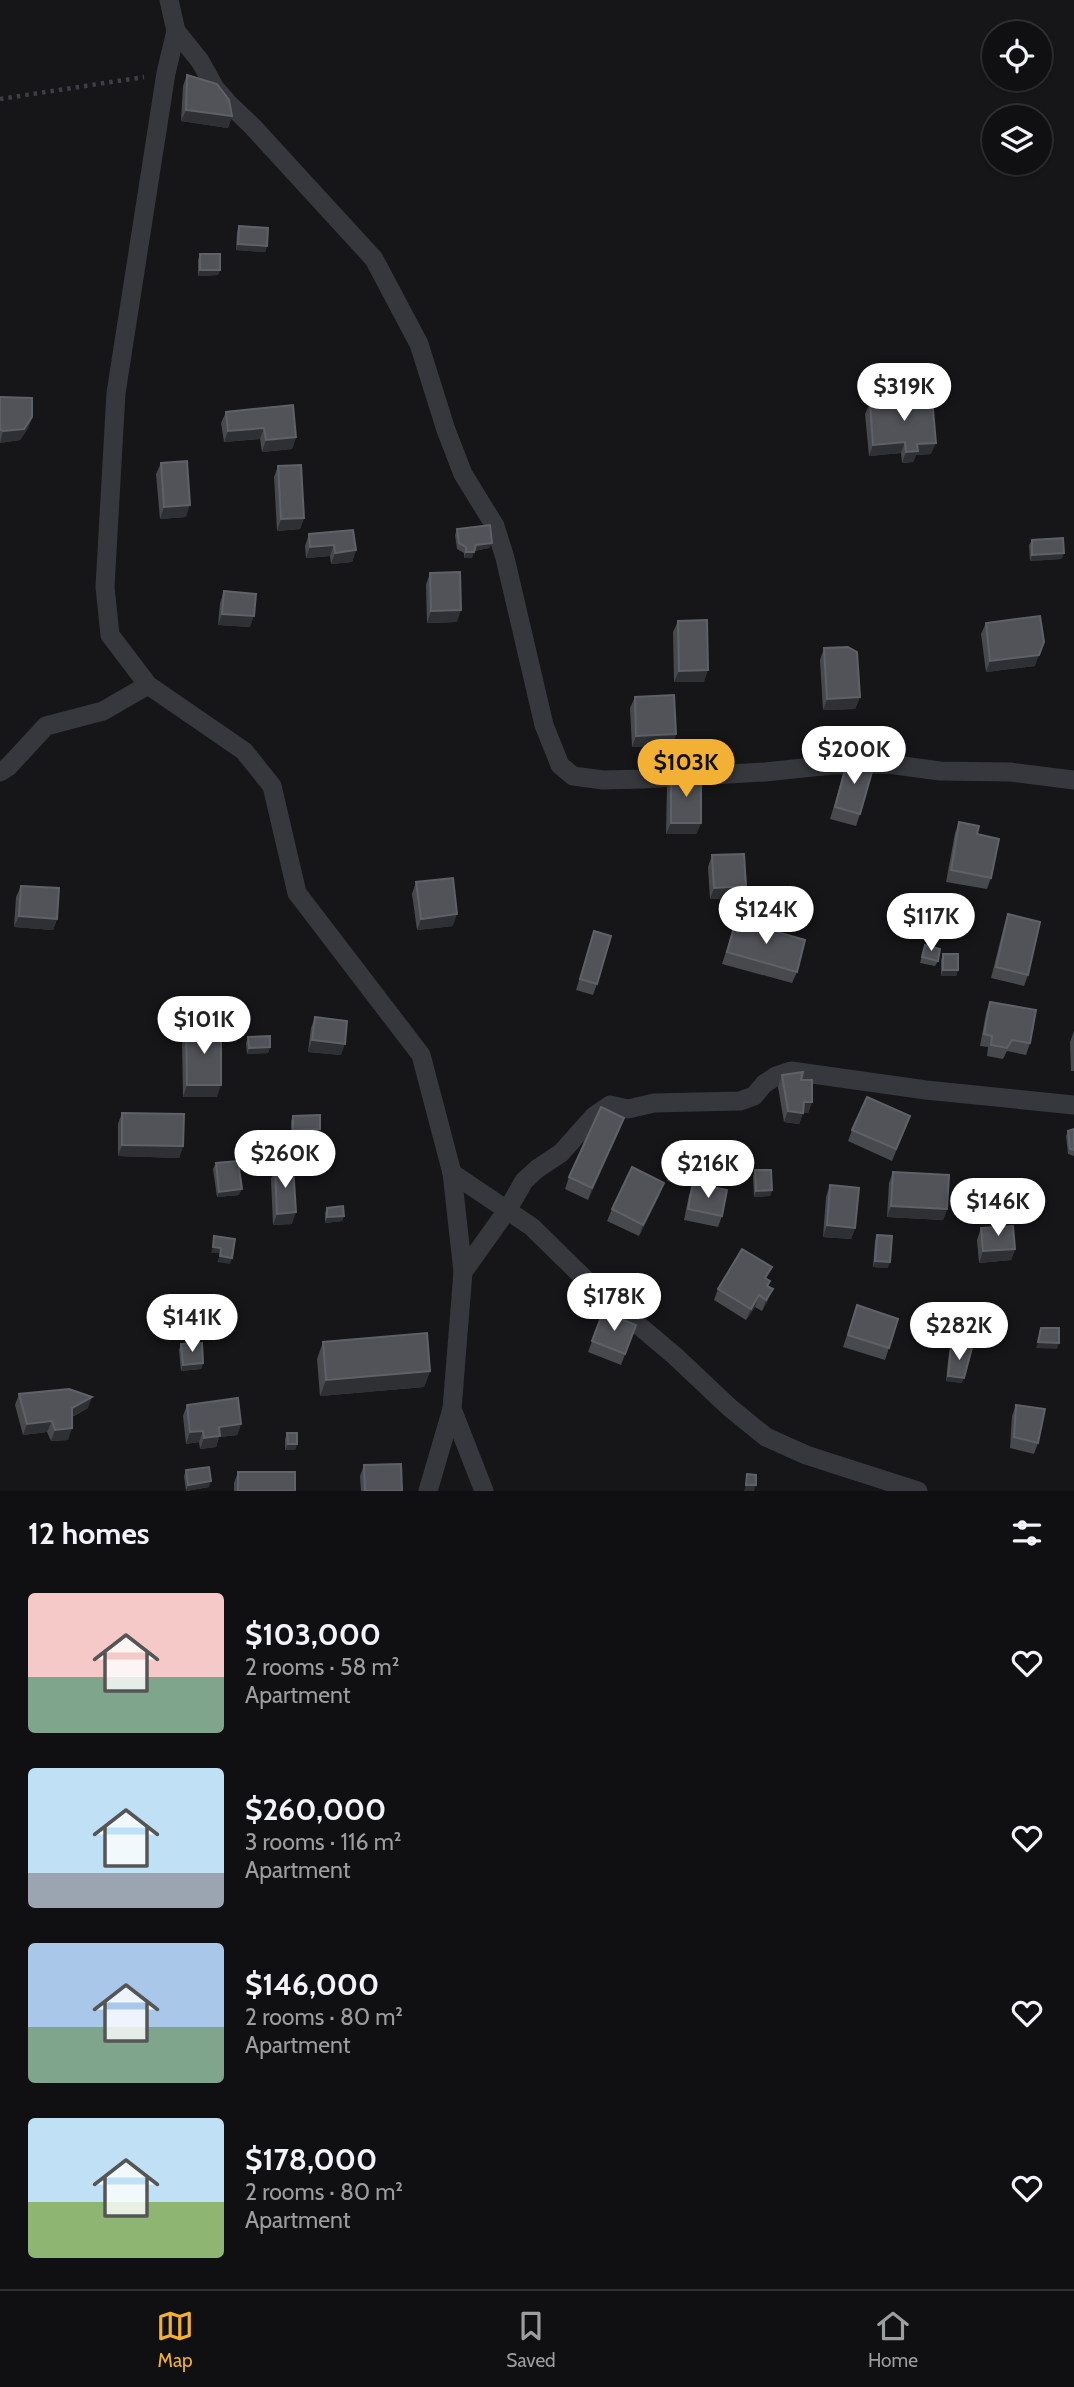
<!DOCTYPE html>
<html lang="en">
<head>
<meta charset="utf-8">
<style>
	:root { --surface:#101012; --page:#19191b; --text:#f1f3f6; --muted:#9c9d9f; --line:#303032; --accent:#f2b134 }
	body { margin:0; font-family:Cabin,sans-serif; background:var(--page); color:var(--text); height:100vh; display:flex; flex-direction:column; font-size:26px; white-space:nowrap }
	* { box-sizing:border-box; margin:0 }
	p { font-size:23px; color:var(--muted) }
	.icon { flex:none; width:38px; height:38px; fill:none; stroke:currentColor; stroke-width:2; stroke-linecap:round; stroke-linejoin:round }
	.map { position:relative; height:1491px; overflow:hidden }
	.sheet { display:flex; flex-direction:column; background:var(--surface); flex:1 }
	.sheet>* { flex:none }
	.controls { position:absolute; left:982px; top:21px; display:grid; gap:14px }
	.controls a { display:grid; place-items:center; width:70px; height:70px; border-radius:50%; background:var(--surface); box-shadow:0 2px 5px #0004,0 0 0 2px var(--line); font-size:35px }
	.price { position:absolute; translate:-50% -60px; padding:0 16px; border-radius:24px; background:#fff; color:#222; font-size:23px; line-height:46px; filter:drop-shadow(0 2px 4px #0008) }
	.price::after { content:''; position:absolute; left:50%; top:42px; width:21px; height:16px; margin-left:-10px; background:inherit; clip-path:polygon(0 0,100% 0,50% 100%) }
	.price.on { background:var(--accent); color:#111 }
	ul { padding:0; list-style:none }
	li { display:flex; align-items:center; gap:21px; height:175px; padding:0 28px }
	li span { display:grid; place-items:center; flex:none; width:196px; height:140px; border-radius:7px; color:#555 }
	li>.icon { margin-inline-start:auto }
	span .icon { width:84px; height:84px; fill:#fffc; stroke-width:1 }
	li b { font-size:30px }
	h2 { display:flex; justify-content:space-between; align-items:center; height:84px; padding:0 28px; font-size:30px }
	.tab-bar { display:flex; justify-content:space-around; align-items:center; height:98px; border-top:2px solid var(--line); background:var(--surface); font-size:19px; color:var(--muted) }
	.tab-bar a { display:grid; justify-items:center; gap:4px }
	.tab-bar .on { color:var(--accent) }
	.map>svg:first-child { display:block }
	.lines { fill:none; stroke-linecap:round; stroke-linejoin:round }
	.path { stroke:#3d3f44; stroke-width:4.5; stroke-dasharray:3.5 5; stroke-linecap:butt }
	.minor { stroke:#37383d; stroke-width:19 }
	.wall { fill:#47494d }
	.shaded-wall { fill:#2f3033 }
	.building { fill:#525359; stroke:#5f6168; stroke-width:2 }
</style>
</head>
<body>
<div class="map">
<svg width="1074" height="1491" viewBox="0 0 1074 1491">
	<rect width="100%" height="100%" fill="#161618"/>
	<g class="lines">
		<path class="path" d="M0 99 144 77"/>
		<g class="minor">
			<path d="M169 0 176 31 166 73 116 393 105 587 110 635 148 685 244 751 272 786 297 893 421 1055 452 1173 463 1272 452 1409 484 1491"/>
			<path d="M176 31 200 61 215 88 228 103 253 127 374 259 419 344 446 430 463 474 495 526 505 558 544 725 560 765 573 776 603 780 642 779 765 772 832 765 888 764 940 771 1010 772 1074 780"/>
			<path d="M0 772 8 767 46 726 103 711 148 685"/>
			<path d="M452 1173 532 1227 592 1286 675 1356 729 1407 766 1437 806 1455 918 1491"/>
			<path d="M463 1272 508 1209 524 1181 537 1169 561 1153 594 1116 610 1105 628 1109 654 1103 740 1101 754 1096 764 1084 776 1076 791 1071 926 1090 1074 1105"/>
			<path d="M428 1491 452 1409"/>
		</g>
	</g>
	<g class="wall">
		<path d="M187 75 232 116 228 128 181 121 183 86Z"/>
		<path d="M239 226 267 246 265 252 236 250 237 232Z"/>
		<path d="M200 254 220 270 218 275 198 276V260Z"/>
		<path d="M0 397 32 417 28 428 20 440 0 443Z"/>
		<path d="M870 403 931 454 916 455 913 462 902 463 901 453 869 456 865 414Z"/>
		<path d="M226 412 296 437 292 449 262 452 260 439 224 442 221 423Z"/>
		<path d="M161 463 186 517 160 519 156 474Z"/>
		<path d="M278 466 304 518 300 529 277 531 274 477Z"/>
		<path d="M457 529 492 543 489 548 474 551 472 558H464V553L457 549 455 535Z"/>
		<path d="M309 534 356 550 352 562 331 564 330 556 306 558 305 546Z"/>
		<path d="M1032 540 1064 553 1061 559 1030 561 1029 545Z"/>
		<path d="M430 573 457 622 427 623 426 585Z"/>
		<path d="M224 591 250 627 218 625 220 603Z"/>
		<path d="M678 621 704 682H674L673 632Z"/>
		<path d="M986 623 1035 666 986 672 981 634Z"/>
		<path d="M824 648 860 697 855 709 823 710 820 660Z"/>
		<path d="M635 697 676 734 672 745 632 747 630 708Z"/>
		<path d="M847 762 860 814 856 826 830 819Z"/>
		<path d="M671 775 701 823 696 834H666L667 786Z"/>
		<path d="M959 822 977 834 991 878 987 889 946 882 955 833Z"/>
		<path d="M712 855 742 898 710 899 708 867Z"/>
		<path d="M416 882 453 926 417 930 412 894Z"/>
		<path d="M21 886 57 919 53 930 14 927 16 897Z"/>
		<path d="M1008 914 1028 975 1024 986 991 978 1004 926Z"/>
		<path d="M736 920 797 972 792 983 722 964Z"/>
		<path d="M594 931 597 984 593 995 576 990Z"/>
		<path d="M925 945 938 961 935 966 920 963Z"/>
		<path d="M943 954 958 970 956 976H941V960Z"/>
		<path d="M990 1002 1030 1043 1026 1055 1007 1051 1003 1059 987 1056 988 1047 980 1046 986 1013Z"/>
		<path d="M315 1017 341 1055 308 1052 311 1028Z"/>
		<path d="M186 1028 217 1097H183L182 1039Z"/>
		<path d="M1074 1031V1071H1071L1070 1042Z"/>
		<path d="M248 1037 270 1047 268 1053 247 1054 246 1043Z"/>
		<path d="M782 1075 801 1080 812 1102 808 1113H803L799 1124 784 1122 778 1087Z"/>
		<path d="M122 1113 183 1146 179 1158 118 1156V1124Z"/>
		<path d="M293 1116 318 1135 291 1136V1121Z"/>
		<path d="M906 1127 892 1161 848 1141 852 1130Z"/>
		<path d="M620 1129 588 1200 565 1189 569 1177Z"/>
		<path d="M1074 1129V1156L1068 1154 1066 1136 1068 1131Z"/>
		<path d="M675 1158 688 1162 681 1185 667 1181Z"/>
		<path d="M216 1163 239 1195 217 1197 213 1169Z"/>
		<path d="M275 1167 292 1224 273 1225 271 1179Z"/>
		<path d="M755 1170 772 1190 770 1196 754 1197 753 1176Z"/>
		<path d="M893 1172 947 1209 943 1220 887 1217 889 1183Z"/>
		<path d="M693 1183 722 1216 718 1227 684 1220 689 1195Z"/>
		<path d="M830 1185 855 1228 851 1239 823 1237 826 1197Z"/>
		<path d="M660 1194 639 1236 607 1221 612 1209Z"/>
		<path d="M327 1208 344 1216 342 1221 325 1223V1213Z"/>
		<path d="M981 1228 1015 1249 1011 1260 979 1263 977 1240Z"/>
		<path d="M877 1235 888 1268 873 1267 875 1241Z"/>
		<path d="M768 1287V1300L762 1311 755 1307 746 1320 714 1300 718 1289Z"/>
		<path d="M857 1305 889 1348 885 1360 843 1347Z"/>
		<path d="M603 1312 636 1325 621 1365 588 1352Z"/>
		<path d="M323 1342 430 1371 424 1387 320 1396 317 1359Z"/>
		<path d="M181 1344 203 1363 201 1369 181 1371 179 1350Z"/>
		<path d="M951 1347 962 1383 946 1381 949 1352Z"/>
		<path d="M19 1394 88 1408 72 1417 68 1440 51 1441 47 1432 23 1435 15 1405Z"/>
		<path d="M187 1405 241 1424 237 1435 219 1437 216 1447 200 1449 199 1442 186 1444 183 1416Z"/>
		<path d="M1016 1405 1038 1443 1034 1454 1010 1448 1012 1416Z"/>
		<path d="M287 1433 297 1444 295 1450H285V1439Z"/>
		<path d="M364 1465 402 1491H361L360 1476Z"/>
		<path d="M186 1470 209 1487 186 1491 184 1476Z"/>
		<path d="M238 1472 295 1491H234V1483Z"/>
	</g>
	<g class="shaded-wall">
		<path d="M186 110 232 116 228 128 181 121Z"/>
		<path d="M238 244 267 246 265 252 236 250Z"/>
		<path d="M200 270H220L218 275 198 276Z"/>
		<path d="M32 417 28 428 20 440 0 443 3 431Z"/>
		<path d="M264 428 260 439 224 442 228 431Z"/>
		<path d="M296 437 292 449 262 452 266 440Z"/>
		<path d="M905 442 901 453 869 456 873 445Z"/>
		<path d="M936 443 931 454 916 455 913 462 902 463 906 452 917 444Z"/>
		<path d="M190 505 186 517 160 519 164 507Z"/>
		<path d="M304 518 300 529 277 531 281 519Z"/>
		<path d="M492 543 489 548 474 551 476 545Z"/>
		<path d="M334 545 330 556 306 558 310 547Z"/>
		<path d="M356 550 352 562 331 564 335 553Z"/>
		<path d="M466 552H474L472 558H464Z"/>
		<path d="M1064 553 1061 559 1030 561 1032 555Z"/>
		<path d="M461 610 457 622 427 623 431 611Z"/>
		<path d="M222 614 254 616 250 627 218 625Z"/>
		<path d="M1044 642 1035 666 986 672 990 661Z"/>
		<path d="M708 670 704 682H674L679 671Z"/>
		<path d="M860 697 855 709 823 710 827 699Z"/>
		<path d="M676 734 672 745 632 747 636 736Z"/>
		<path d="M671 823H701L696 834H666Z"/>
		<path d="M746 886 742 898 710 899 714 888Z"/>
		<path d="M457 914 453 926 417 930 421 919Z"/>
		<path d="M19 916 57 919 53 930 14 927Z"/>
		<path d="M943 970H958L956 976H941Z"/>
		<path d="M312 1040 345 1044 341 1055 308 1052Z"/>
		<path d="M270 1047 268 1053 247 1054 249 1048Z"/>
		<path d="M187 1085H221L217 1097H183Z"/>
		<path d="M804 1102H812L808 1113H803L799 1124 784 1122 788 1111Z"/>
		<path d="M624 1118 620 1129 588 1200 592 1188Z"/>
		<path d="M320 1129 318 1135 291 1136 293 1130Z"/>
		<path d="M122 1145 183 1146 179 1158 118 1156Z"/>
		<path d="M664 1183 660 1194 639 1236 643 1225Z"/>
		<path d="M242 1189 239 1195 217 1197 219 1192Z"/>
		<path d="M772 1190 770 1196 754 1197 756 1191Z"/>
		<path d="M891 1206 947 1209 943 1220 887 1217Z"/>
		<path d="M296 1212 292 1224 273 1225 277 1214Z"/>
		<path d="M344 1216 342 1221 325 1223 327 1217Z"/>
		<path d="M827 1225 855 1228 851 1239 823 1237Z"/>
		<path d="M213 1247 221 1248 219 1253H211Z"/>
		<path d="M1015 1249 1011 1260 979 1263 983 1251Z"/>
		<path d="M220 1256 232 1258 230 1264 217 1262Z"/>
		<path d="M875 1261 890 1262 888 1268 873 1267Z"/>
		<path d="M773 1289 768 1300 762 1311 766 1300Z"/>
		<path d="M759 1295 755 1307 746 1320 751 1309Z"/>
		<path d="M1038 1342 1059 1343 1057 1349 1036 1348Z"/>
		<path d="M203 1363 201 1369 181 1371 183 1365Z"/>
		<path d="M430 1371 424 1387 320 1396 326 1380Z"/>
		<path d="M948 1376 964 1378 962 1383 946 1381Z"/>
		<path d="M92 1397 88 1408 67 1419 72 1408Z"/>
		<path d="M52 1421 47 1432 23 1435 27 1424Z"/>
		<path d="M241 1424 237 1435 219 1437 216 1447 200 1449 204 1438 219 1427Z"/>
		<path d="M72 1428 68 1440 51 1441 55 1430Z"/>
		<path d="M203 1431 199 1442 186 1444 190 1432Z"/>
		<path d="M288 1444H297L295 1450H285Z"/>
		<path d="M211 1481 209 1487 186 1491 188 1485Z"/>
		<path d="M746 1485H756L754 1491H744Z"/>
	</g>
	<g class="building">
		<path d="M187 75 217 84 229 100 232 116 186 110Z"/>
		<path d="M239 226 268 228 267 246 238 244Z"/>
		<rect x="200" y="254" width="20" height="16"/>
		<path d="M0 397 32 398V417L24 429 3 431 0 429Z"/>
		<path d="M932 398 936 443 917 444 918 451 906 452 905 442 873 445 870 403Z"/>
		<path d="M293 405 296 437 266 440 264 428 228 431 226 412Z"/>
		<path d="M187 461 190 505 164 507 161 463Z"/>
		<path d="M301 465 304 518 281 519 278 466Z"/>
		<path d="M490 525 492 543 476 545 474 552H466V547L459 543 457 529Z"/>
		<path d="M353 530 356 550 335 553 334 545 310 547 309 534Z"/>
		<path d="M1063 538 1064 553 1032 555V540Z"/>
		<path d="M460 572 461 610 431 611 430 573Z"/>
		<path d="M224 591 256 594 254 616 222 614Z"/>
		<path d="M1040 616 1044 642 1039 655 990 661 986 623Z"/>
		<path d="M707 620 708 670 679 671 678 621Z"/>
		<path d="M848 647 857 652 860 697 827 699 824 648Z"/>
		<path d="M674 695 676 734 636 736 635 697Z"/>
		<path d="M859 760 874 765 860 814 835 807 847 762Z"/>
		<rect x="671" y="775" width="30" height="48"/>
		<path d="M959 822 979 826 977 834 999 839 991 878 951 870Z"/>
		<path d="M744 854 746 886 714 888 712 855Z"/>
		<path d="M453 878 457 914 421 919 416 882Z"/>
		<path d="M21 886 59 888 57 919 19 916Z"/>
		<path d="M1008 914 1040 922 1028 975 996 967Z"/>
		<path d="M736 920 805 940 797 972 727 952Z"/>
		<path d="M594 931 611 936 597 984 580 979Z"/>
		<path d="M925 945 940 949 938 961 922 957Z"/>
		<rect x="943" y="954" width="15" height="16"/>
		<path d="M990 1002 1036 1010 1030 1043 1012 1040 1007 1048 991 1045 992 1036 984 1034Z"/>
		<path d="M315 1017 347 1021 345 1044 312 1040Z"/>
		<path d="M221 1027V1085H187L186 1028Z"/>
		<path d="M270 1036V1047L249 1048 248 1037Z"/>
		<path d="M803 1072 801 1080H812V1102H804L803 1113 788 1111 782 1075Z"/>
		<path d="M867 1097 910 1116 896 1149 852 1130Z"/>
		<path d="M601 1107 624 1118 592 1188 569 1177Z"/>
		<path d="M122 1113 184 1114 183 1146 122 1145Z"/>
		<path d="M320 1115V1129L293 1130V1116Z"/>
		<path d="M1074 1129V1150L1070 1149 1068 1131Z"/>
		<path d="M675 1158 688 1162 683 1179 669 1176Z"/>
		<path d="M238 1161 242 1189 219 1192 216 1163Z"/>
		<path d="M293 1166 296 1212 277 1214 275 1167Z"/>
		<path d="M632 1167 664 1183 643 1225 612 1209Z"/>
		<path d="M755 1170H771L772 1190 756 1191Z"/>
		<path d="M893 1172 949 1175 947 1209 891 1206Z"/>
		<path d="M693 1183 727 1190 722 1216 688 1209Z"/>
		<path d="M830 1185 859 1188 855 1228 827 1225Z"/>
		<path d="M343 1206 344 1216 327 1217V1208Z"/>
		<path d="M1013 1226 1015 1249 983 1251 981 1228Z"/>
		<path d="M877 1235 892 1236 890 1262 875 1261Z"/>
		<path d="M214 1236 235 1239 232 1258 220 1256 221 1248 213 1247Z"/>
		<path d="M742 1249 772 1267 765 1278 770 1281 767 1286 773 1289 766 1300 759 1295 751 1309 718 1289Z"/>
		<path d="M857 1305 898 1319 889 1348 848 1335Z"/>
		<path d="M603 1312 636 1325 625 1354 592 1341Z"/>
		<path d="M1041 1328H1059V1343L1038 1342Z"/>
		<path d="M427 1333 430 1371 326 1380 323 1342Z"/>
		<path d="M202 1343 203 1363 183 1365 181 1344Z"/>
		<path d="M951 1347 972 1348 964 1378 948 1376Z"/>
		<path d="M69 1389 92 1397 72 1408V1428L55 1430 52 1421 27 1424 19 1394Z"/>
		<path d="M238 1398 241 1424 219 1427 220 1436 204 1438 203 1431 190 1432 187 1405Z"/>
		<path d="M1016 1405 1045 1409 1038 1443 1014 1437Z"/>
		<path d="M287 1433H297V1444H288Z"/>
		<path d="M401 1464 402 1491H365L364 1465Z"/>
		<path d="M209 1467 211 1481 188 1485 186 1470Z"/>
		<rect x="238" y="1472" width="57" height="19"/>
		<path d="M747 1474 756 1475V1485H746Z"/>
	</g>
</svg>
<div class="controls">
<a><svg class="icon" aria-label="locate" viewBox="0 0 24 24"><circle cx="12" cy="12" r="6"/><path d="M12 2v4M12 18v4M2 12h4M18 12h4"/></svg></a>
<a><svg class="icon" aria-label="layers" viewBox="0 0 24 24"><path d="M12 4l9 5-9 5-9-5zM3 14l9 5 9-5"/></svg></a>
</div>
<b class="price" style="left:904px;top:423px">$319K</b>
<b class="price" style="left:854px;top:786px">$200K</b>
<b class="price on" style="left:686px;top:799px">$103K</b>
<b class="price" style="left:766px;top:946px">$124K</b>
<b class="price" style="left:931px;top:953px">$117K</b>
<b class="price" style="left:204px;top:1056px">$101K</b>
<b class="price" style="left:285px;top:1190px">$260K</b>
<b class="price" style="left:708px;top:1200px">$216K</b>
<b class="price" style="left:998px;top:1238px">$146K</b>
<b class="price" style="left:614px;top:1333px">$178K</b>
<b class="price" style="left:192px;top:1354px">$141K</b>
<b class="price" style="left:959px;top:1362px">$282K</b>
</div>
<section class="sheet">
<h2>12 homes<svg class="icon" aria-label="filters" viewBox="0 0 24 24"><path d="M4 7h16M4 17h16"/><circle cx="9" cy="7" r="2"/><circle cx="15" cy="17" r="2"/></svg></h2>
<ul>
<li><span style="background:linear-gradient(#f6c9c9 60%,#7fa58c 0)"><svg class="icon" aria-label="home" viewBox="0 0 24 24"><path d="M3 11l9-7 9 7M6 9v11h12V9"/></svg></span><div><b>$103,000</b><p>2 rooms · 58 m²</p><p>Apartment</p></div><svg class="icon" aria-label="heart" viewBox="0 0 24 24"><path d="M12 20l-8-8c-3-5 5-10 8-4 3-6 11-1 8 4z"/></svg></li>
<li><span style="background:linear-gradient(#bfe0f5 75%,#9aa5b1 0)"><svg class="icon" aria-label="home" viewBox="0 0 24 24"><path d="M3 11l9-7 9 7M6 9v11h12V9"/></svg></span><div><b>$260,000</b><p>3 rooms · 116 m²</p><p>Apartment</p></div><svg class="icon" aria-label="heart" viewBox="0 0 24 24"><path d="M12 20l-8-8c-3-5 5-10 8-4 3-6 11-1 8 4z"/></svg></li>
<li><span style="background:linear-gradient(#a9c7e8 60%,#7fa58c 0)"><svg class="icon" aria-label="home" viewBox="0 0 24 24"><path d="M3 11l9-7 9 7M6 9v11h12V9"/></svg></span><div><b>$146,000</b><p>2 rooms · 80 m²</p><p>Apartment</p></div><svg class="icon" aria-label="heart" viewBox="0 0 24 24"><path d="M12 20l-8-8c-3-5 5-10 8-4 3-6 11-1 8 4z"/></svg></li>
<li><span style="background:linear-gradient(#bfe0f5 60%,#8fb573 0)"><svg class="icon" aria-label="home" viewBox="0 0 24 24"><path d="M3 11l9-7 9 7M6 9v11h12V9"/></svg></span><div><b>$178,000</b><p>2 rooms · 80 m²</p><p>Apartment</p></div><svg class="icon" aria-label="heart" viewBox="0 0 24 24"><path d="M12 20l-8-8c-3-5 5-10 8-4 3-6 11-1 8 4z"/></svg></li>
</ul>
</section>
<nav class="tab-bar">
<a class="on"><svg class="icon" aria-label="map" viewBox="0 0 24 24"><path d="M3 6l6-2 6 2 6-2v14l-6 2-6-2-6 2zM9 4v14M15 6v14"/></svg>Map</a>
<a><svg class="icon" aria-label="saved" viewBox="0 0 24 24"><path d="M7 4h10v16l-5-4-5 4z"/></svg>Saved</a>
<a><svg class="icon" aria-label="home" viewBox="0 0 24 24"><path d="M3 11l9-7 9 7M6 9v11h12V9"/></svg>Home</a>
</nav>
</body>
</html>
